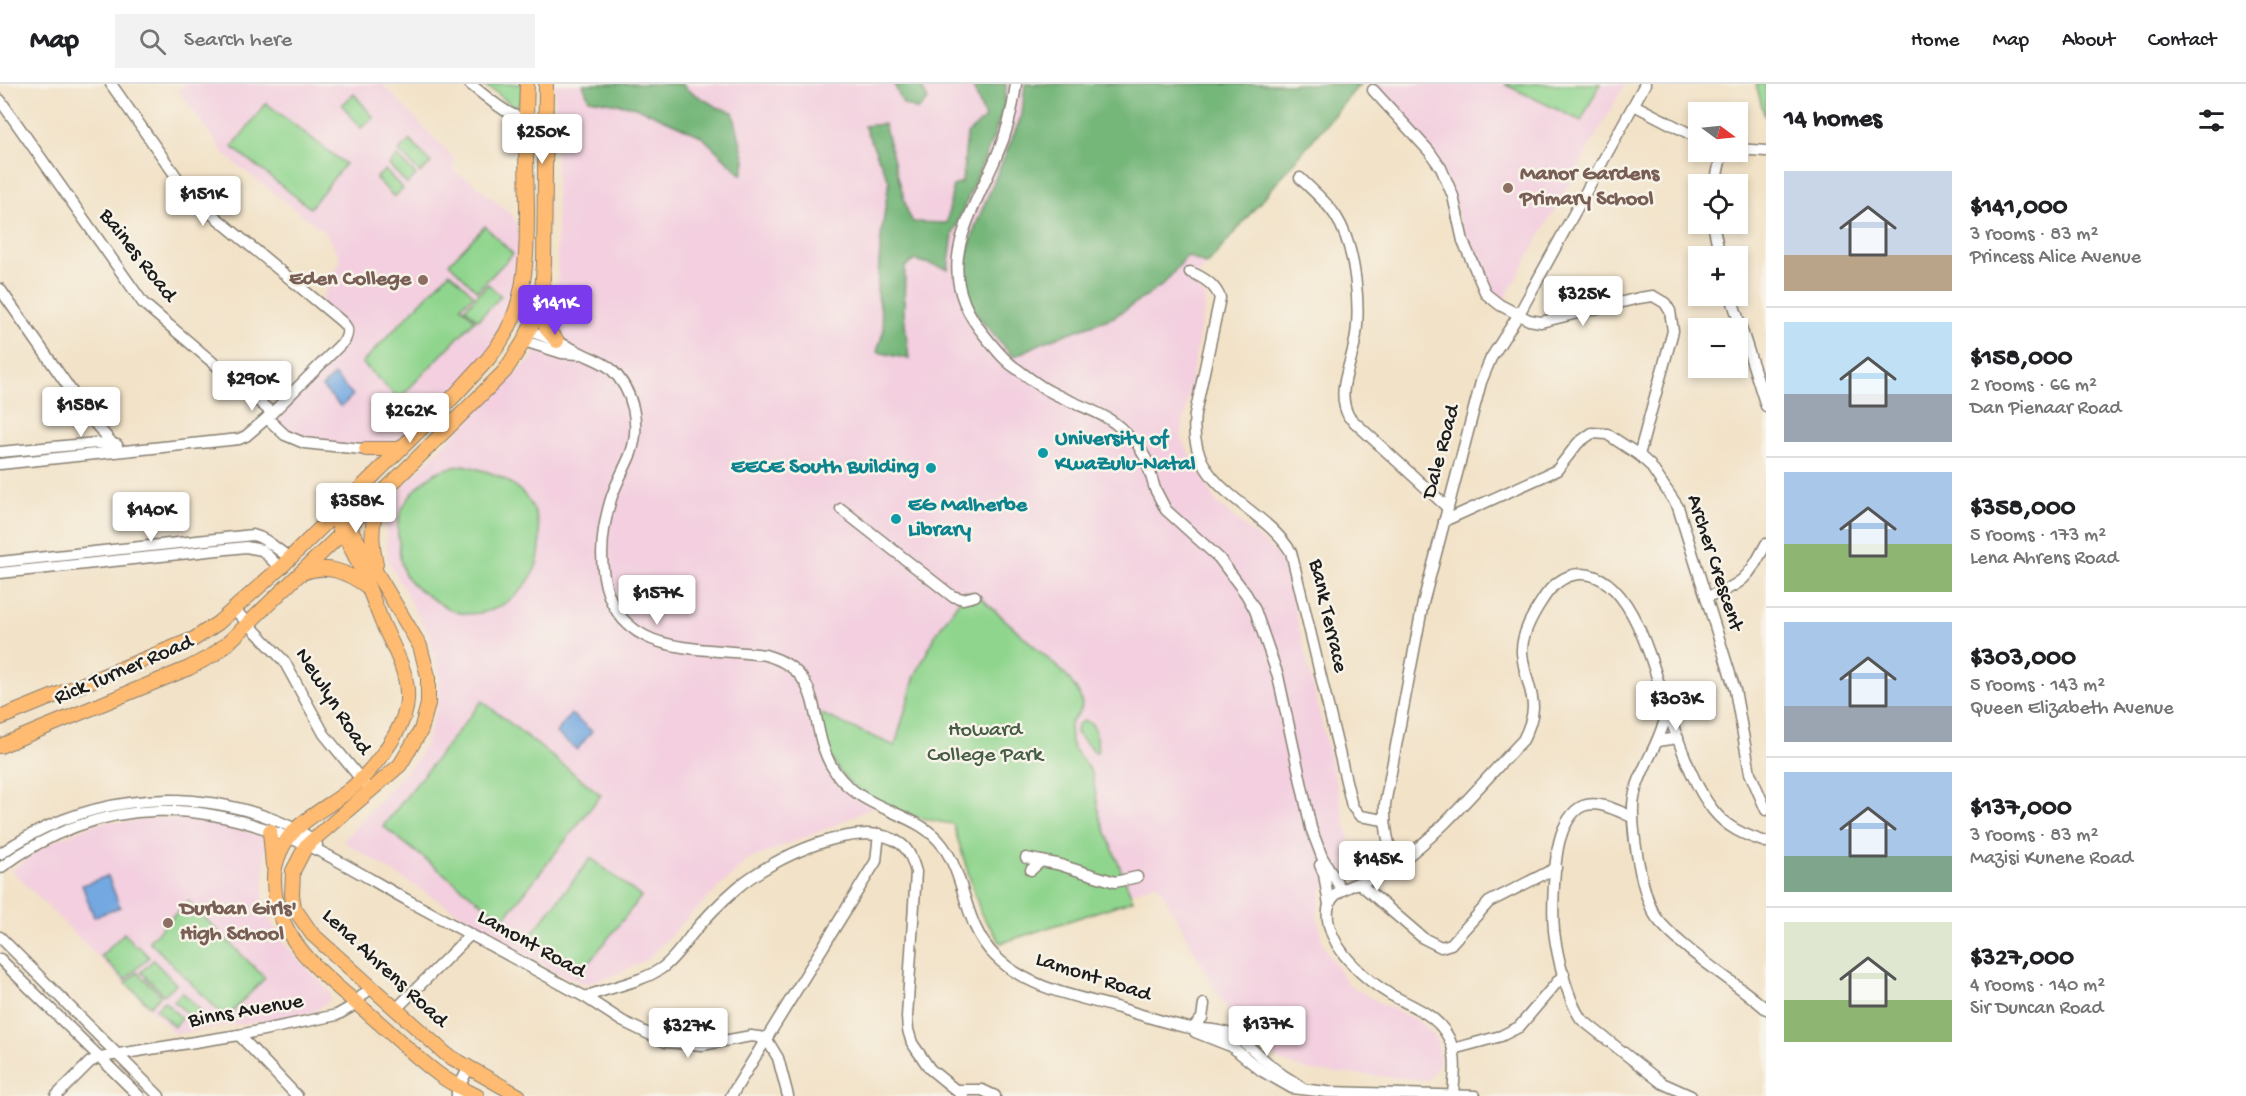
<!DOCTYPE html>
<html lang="en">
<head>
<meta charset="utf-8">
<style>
	:root { --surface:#fff; --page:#f2f2f2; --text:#202124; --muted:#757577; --line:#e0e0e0; --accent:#7c3aed }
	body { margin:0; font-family:"Gochi Hand",sans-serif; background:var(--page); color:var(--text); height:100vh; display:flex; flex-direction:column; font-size:22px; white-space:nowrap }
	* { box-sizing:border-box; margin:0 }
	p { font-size:20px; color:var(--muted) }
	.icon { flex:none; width:33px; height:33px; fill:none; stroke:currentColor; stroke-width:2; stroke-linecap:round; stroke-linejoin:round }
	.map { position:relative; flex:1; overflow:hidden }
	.drawer { display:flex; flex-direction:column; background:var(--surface); width:480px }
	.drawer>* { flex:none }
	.needle { width:39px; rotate:105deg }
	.fabs { position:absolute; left:1688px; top:18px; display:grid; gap:12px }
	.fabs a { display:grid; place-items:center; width:60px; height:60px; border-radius:0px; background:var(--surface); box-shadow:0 3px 9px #0003; font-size:30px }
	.price { position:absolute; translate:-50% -51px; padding:0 14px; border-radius:6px; background:#fff; color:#222; font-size:20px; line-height:39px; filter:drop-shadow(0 2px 3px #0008) }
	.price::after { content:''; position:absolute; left:50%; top:36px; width:18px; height:14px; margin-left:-9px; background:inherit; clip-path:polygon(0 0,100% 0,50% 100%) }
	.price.on { background:var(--accent); color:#fff }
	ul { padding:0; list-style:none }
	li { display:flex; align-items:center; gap:18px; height:150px; padding:0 18px }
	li+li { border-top:2px solid var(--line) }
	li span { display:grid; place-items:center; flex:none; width:168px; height:120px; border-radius:0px; color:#555 }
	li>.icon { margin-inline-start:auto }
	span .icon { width:72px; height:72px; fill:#fffc; stroke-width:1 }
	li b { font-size:26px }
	h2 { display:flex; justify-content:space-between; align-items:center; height:72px; padding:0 18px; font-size:26px }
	header { display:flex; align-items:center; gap:36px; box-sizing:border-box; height:84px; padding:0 30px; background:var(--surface); border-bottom:2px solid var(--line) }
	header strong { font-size:28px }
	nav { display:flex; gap:33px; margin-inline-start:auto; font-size:21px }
	.search { width:420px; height:54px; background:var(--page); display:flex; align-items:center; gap:15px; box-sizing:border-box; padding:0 21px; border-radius:0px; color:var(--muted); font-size:22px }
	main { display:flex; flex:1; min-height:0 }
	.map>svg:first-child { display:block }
	.built { fill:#f3cfdf }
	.green { fill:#90d58e; stroke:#567855; stroke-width:1.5 }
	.forest { fill:#74b679; stroke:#48694a; stroke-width:1.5 }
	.water { fill:#73a8e0; stroke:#48627e; stroke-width:1.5 }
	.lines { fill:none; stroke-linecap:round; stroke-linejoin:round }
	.minor-casing { stroke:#877f72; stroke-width:13 }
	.major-casing { stroke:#877f72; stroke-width:16 }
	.minor { stroke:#fff; stroke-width:10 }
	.major { stroke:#febb71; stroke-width:14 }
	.education-dot { fill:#8d6e63; stroke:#f7f3e8; stroke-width:2 }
	.culture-dot { fill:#0f9aa8; stroke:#f7f3e8; stroke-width:2 }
	.labels { text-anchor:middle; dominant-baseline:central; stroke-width:5; stroke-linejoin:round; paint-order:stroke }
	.education-label { font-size:22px; font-weight:bold; fill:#785e54; stroke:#f7f3e8; text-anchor:start }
	.street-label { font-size:22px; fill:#1c1c1c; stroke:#f7f3e8 }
	.culture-label { font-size:22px; font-weight:bold; fill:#0d838f; stroke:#f7f3e8; text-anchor:start }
	.park-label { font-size:22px; fill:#455d44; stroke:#f7f3e8 }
</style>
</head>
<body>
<header>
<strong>Map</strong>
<div class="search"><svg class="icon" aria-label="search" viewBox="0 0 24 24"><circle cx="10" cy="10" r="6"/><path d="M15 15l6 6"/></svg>Search here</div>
<nav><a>Home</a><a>Map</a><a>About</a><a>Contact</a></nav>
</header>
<main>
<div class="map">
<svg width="1766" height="1012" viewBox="0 0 1766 1012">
	<rect width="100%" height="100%" fill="#f7f3e8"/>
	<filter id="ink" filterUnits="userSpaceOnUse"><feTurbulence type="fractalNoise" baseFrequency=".0167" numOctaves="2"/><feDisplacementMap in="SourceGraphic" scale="12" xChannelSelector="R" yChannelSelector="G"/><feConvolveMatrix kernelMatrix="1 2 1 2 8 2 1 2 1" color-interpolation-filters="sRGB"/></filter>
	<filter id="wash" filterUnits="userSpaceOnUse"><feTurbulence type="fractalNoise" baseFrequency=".008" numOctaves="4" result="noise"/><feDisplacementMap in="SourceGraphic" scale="24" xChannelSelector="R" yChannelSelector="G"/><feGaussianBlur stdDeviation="1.35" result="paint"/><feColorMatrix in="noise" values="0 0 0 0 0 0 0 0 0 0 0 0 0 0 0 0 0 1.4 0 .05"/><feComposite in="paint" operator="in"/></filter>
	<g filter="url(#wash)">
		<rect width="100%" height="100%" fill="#f2e2c7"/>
		<g class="built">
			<path d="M187 0H382L454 74 453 85 457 90 471 96 514 133 521 156 512 226 496 264 386 373 300 358 272 334 350 251 321 217 341 175 326 149 237 81 223 68 178 6Z"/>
			<path d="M555 0H1361L1191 199 1206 213 1181 354 1216 418 1283 475 1356 784 1322 806 1317 830 1323 861 1347 899 1378 918 1418 937 1437 955 1440 978 1428 996 1310 987 1278 976 1243 948 1222 917 1157 799 1001 859 981 830 953 740 921 736 879 720 833 742 748 776 691 830 648 875 612 892 585 900 553 888 343 757 416 676 425 661 436 626 440 592 428 550 387 475 386 432 401 404 532 274 558 211Z"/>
			<path d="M1377 0H1625L1502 220 1484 209 1447 97 1373 6Z"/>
			<path d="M151 734 194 735 219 739 264 753 266 756 263 815 269 834 286 862 329 907 330 916 313 929 175 950 11 786 50 759 92 741 111 736 119 739Z"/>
		</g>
		<g class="green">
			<path d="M481 0H523L521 17 514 23 494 7Z"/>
			<path d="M1504 0H1600L1581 37Z"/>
			<path d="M1756 0H1766V32L1764 30Z"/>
			<path d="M354 10 374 34 361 44 342 21Z"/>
			<path d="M266 19 345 80 310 124 232 63Z"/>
			<path d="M410 56 431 79 420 89 399 67Z"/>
			<path d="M397 72 416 91 407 100 389 81Z"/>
			<path d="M385 86 403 105 394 113 376 94Z"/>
			<path d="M485 142 513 170 477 207 449 179Z"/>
			<path d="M450 188 474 211 461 222 475 236 399 315 362 279Z"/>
			<path d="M488 200 501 212 478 236 465 224Z"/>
			<path d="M464 381C483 386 502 391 517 404 544 426 547 472 527 499 511 520 487 533 460 529 448 527 438 518 428 512 421 507 412 501 407 494 401 485 399 470 399 459 398 453 397 447 398 441 399 420 420 398 437 388 445 384 456 383 464 381Z"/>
			<path d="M966 507 981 514 1065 590C1071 598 1087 616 1080 627 1078 631 1073 635 1070 639L1071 658 1074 665 1092 689 1100 733 1133 816 1001 859 981 830 953 740C912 734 863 722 838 685 827 669 822 646 817 628L895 662 915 592 936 550Z"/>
			<path d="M482 617 601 711 503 836 383 742Z"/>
			<path d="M1083 637C1098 637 1096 654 1098 666L1096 669 1076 649 1077 641Z"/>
			<path d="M591 774 641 813 579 891 530 852Z"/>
			<path d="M188 817 265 894 226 934 149 857Z"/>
			<path d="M124 849 135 862 137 861 149 873 125 896 101 872Z"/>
			<path d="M153 876 176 900 164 911 141 888Z"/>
			<path d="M137 888 161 911 150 922 126 899Z"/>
			<path d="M182 908 200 926 192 935 174 917Z"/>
			<path d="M164 917 182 935 174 943 156 925Z"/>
		</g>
		<g class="forest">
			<path d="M583 0H683L686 5 717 23 733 28 745 77 742 91 701 52 636 23 589 15Z"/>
			<path d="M894 0H920L928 16 918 26 903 20Z"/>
			<path d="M972 0H1006L1005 20 994 52 953 150 948 185 915 176 905 183 904 229 909 275 877 268 884 245 877 206 881 153 889 97 864 42 884 40 908 129 913 138 947 139 953 102 962 98 967 50 985 34Z"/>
			<path d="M1025 0H1360L1207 181 1187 172 1163 201 1114 233 1046 257 1013 273 980 235 965 209 966 172 977 138 1022 31Z"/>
		</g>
		<g class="water">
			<path d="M334 291 353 311 341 323 322 303Z"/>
			<path d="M571 630 592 647 577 666 556 649Z"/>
			<path d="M108 792 120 823 94 833 82 801Z"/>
		</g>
	</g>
	<g filter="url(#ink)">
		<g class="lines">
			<g class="minor-casing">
				<g id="minor">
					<path d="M470 0C497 21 510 36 546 39"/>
					<path d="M1016 0C1013 24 1007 49 997 71 969 137 930 186 985 252 995 264 1004 277 1017 285 1028 293 1039 302 1051 308 1080 324 1112 328 1132 357"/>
					<path d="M1373 6 1429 67 1441 84 1453 112 1463 157 1486 210 1500 221 1529 236 1541 238 1639 214 1653 212 1665 219 1670 227 1673 247 1639 371"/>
					<path d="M0 16 143 219 271 328"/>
					<path d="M1634 21 1698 54"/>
					<path d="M1737 65 1766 67"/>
					<path d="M1300 94C1312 106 1326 117 1335 131 1356 162 1362 226 1354 262 1349 286 1336 309 1349 333L1448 424"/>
					<path d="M1715 100 1722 68"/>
					<path d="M1713 140 1720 172"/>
					<path d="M1190 188C1203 193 1215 200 1220 214L1195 330C1186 406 1259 417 1291 468L1352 722 1360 732 1384 736"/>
					<path d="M0 205 91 335 113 360"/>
					<path d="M1731 212 1766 322"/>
					<path d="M529 247C548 253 565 261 583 270 593 275 603 278 611 285 633 306 641 340 631 369 625 384 616 399 611 415 597 461 594 526 645 552 675 568 730 566 765 571 831 589 804 645 836 689 864 728 918 727 943 762 967 796 963 840 995 872 1028 905 1076 912 1119 924 1141 931 1163 938 1185 943 1199 946 1216 944 1230 950 1248 958 1263 977 1280 989 1287 994 1295 998 1302 1004"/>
					<path d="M524 257 562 269 579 270"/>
					<path d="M267 334 285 351 304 359 371 366"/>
					<path d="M1139 363 1146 375 1155 405 1166 426 1219 474 1246 510 1255 526 1278 592 1311 744 1322 773 1341 805"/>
					<path d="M0 368 96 359 117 361"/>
					<path d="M0 380 239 355 246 352 267 334 345 256C349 248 348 243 341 237L190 112 111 0"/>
					<path d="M841 425 952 512 963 515 975 512"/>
					<path d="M1444 437 1557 386 1578 359 1592 349 1607 350 1639 371 1650 381 1678 423 1735 606 1750 689 1766 726"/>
					<path d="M0 478 253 451C269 455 277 467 291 474"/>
					<path d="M0 489 246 463 262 466 280 484"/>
					<path d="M1706 513C1743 501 1748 494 1766 460"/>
					<path d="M234 525 284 577 324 650 364 699"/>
					<path d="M1678 654 1657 657C1649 675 1638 693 1634 713 1629 739 1642 818 1659 837 1689 871 1732 895 1766 925"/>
					<path d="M1657 657 1668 629"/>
					<path d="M1632 733C1618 727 1599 716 1583 722 1572 726 1563 743 1560 755 1554 776 1552 825 1554 847 1557 872 1567 914 1581 935L1662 999 1691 1012"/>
					<path d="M0 770C79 714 179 701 270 734 283 739 311 750 317 761"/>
					<path d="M1026 774 1041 777"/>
					<path d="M1320 781 1324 790 1329 821"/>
					<path d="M1396 781C1388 760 1384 743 1385 720L1423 519 1481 298 1491 274 1519 230 1645 0"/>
					<path d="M0 784C103 708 210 713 321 768 351 783 380 801 409 817 467 849 526 881 585 913 609 903 640 899 662 884 674 875 683 862 692 850 706 833 721 818 737 804 769 776 862 730 901 760 910 767 913 778 916 788L907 933 908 946 912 959 930 985 963 1012"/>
					<path d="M1031 786 1041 777 1057 780 1115 798 1137 793"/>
					<path d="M1359 799 1423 854 1441 863 1451 860 1489 818 1556 784"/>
					<path d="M0 853 159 1012"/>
					<path d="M0 875 139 1012"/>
					<path d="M585 913 622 937 665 958 702 961 751 952 766 954 778 974 788 1012"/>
					<path d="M395 926 470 851"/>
					<path d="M1193 944 1202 934 1204 920"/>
					<path d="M1218 947 1231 962 1262 987 1292 1004 1327 1008 1475 1012"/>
					<path d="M1195 948 1228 961"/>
					<path d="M239 951 297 1012"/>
					<path d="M1453 965 1501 952 1519 943 1564 890"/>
					<path d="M956 1006H982L995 1012"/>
					<path d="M1453 1011C1454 996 1457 977 1452 962 1443 933 1416 924 1391 911 1366 896 1336 870 1329 841 1321 807 1349 803 1372 794 1381 791 1389 786 1396 781 1444 747 1482 698 1523 656 1544 615 1526 609 1522 569 1521 550 1533 530 1543 515 1551 502 1564 491 1579 490 1634 487 1655 593 1669 631 1681 662 1692 699 1713 726 1727 744 1744 751 1766 758"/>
					<path d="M56 1012 90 978 100 973 239 951 337 931 351 923 371 903"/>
					<path d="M457 1012V1007L468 985"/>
					<path d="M731 1012 876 777 879 750"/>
				</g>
			</g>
			<g class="major-casing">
				<g id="major">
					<path d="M541 221 546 244 557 257"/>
					<path d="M366 365H398"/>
					<path d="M345 436 420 562 428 592V620L421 646 400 681 306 762 293 787 292 811 294 824 312 850 447 971 519 1012"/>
					<path d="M339 443C358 472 369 506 382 538 394 566 412 592 406 624 400 652 369 691 347 708 330 721 310 731 295 746 283 758 274 777 274 794 273 856 327 893 369 930 393 950 416 974 441 992 452 1000 465 1006 477 1012"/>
					<path d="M376 480C370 457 371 436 380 414"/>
					<path d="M302 489C327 479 347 488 368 503"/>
					<path d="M0 634 194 555 218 539 280 484 456 310 488 275C501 259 511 243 517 223 527 192 527 156 527 123 526 82 525 41 527 0"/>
					<path d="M0 662 189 584 213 571 229 558 337 454 505 287 524 257 541 221 544 179 546 0"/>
					<path d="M270 747 273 781"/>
				</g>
			</g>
			<use href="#minor" class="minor"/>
			<use href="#major" class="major"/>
		</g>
	</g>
	<g class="education-dot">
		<circle cx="1508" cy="104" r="6"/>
		<circle cx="423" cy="196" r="6"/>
		<circle cx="168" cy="839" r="6"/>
	</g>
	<g class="culture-dot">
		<circle cx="1043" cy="369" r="6"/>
		<circle cx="931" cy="384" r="6"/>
		<circle cx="896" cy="435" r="6"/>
	</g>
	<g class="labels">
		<g class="education-label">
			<text x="1520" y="91">Manor Gardens<tspan x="1520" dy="25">Primary School</tspan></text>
			<text x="411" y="196" text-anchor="end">Eden College</text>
			<text x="180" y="826">Durban Girls'<tspan x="180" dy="25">High School</tspan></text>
		</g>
		<g class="street-label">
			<text transform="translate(137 172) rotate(52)">Baines Road</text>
			<text transform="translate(1442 368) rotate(-75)">Dale Road</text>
			<text transform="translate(1714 479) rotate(72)">Archer Crescent</text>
			<text transform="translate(1327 532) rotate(77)">Bank Terrace</text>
			<text transform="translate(124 587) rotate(-23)">Rick Turner Road</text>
			<text transform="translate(332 618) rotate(57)">Newlyn Road</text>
			<text transform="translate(531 861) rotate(29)">Lamont Road</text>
			<text transform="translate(384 885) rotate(43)">Lena Ahrens Road</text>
			<text transform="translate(1093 894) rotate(18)">Lamont Road</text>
			<text transform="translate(246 928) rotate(-10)">Binns Avenue</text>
		</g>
		<g class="culture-label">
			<text x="1055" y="356">University of<tspan x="1055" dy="25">KwaZulu-Natal</tspan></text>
			<text x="919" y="384" text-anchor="end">EECE South Building</text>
			<text x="908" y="422">EG Malherbe<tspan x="908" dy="25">Library</tspan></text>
		</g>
		<g class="park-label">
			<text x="985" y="647">Howard<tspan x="985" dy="25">College Park</tspan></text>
		</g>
	</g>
</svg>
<div class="fabs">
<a><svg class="needle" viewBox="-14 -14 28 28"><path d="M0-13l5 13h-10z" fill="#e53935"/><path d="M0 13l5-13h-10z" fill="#757577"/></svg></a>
<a><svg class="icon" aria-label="locate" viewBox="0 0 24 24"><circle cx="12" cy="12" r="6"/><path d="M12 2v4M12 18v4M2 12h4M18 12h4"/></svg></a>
<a>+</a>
<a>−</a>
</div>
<b class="price" style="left:542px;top:81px">$250K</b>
<b class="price" style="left:203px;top:143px">$151K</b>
<b class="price" style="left:1583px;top:243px">$325K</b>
<b class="price on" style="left:555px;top:252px">$141K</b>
<b class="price" style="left:252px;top:328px">$290K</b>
<b class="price" style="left:81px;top:354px">$158K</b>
<b class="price" style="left:410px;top:360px">$262K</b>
<b class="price" style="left:356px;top:450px">$358K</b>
<b class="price" style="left:151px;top:459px">$140K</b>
<b class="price" style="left:657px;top:542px">$157K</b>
<b class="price" style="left:1676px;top:648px">$303K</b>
<b class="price" style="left:1377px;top:808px">$145K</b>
<b class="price" style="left:1267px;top:973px">$137K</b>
<b class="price" style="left:688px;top:975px">$327K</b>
</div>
<section class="drawer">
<h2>14 homes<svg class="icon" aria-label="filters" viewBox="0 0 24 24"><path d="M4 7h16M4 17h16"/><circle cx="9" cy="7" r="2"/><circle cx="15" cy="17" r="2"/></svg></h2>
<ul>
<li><span style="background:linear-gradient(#c9d6e8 70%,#b9a48a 0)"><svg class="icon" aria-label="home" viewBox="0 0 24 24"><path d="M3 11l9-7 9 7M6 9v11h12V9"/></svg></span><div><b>$141,000</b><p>3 rooms · 83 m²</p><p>Princess Alice Avenue</p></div></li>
<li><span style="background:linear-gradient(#bfe0f5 60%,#9aa5b1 0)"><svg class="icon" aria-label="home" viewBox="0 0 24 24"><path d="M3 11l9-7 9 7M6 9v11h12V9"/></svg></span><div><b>$158,000</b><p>2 rooms · 66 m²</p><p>Dan Pienaar Road</p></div></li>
<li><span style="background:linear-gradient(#a9c7e8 60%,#8fb573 0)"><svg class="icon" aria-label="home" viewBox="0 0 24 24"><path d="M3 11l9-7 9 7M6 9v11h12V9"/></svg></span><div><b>$358,000</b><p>5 rooms · 173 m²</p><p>Lena Ahrens Road</p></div></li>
<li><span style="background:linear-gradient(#a9c7e8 70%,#9aa5b1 0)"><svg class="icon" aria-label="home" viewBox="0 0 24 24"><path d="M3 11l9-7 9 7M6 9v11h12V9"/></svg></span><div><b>$303,000</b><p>5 rooms · 143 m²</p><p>Queen Elizabeth Avenue</p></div></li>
<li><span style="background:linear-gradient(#a9c7e8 70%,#7fa58c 0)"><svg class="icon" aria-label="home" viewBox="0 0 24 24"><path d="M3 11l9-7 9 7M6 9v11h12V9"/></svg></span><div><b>$137,000</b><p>3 rooms · 83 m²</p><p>Mazisi Kunene Road</p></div></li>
<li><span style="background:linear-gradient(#dfe7d0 65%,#8fb573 0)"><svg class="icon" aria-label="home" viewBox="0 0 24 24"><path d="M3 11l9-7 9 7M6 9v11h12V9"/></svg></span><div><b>$327,000</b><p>4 rooms · 140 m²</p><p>Sir Duncan Road</p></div></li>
</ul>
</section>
</main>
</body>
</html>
